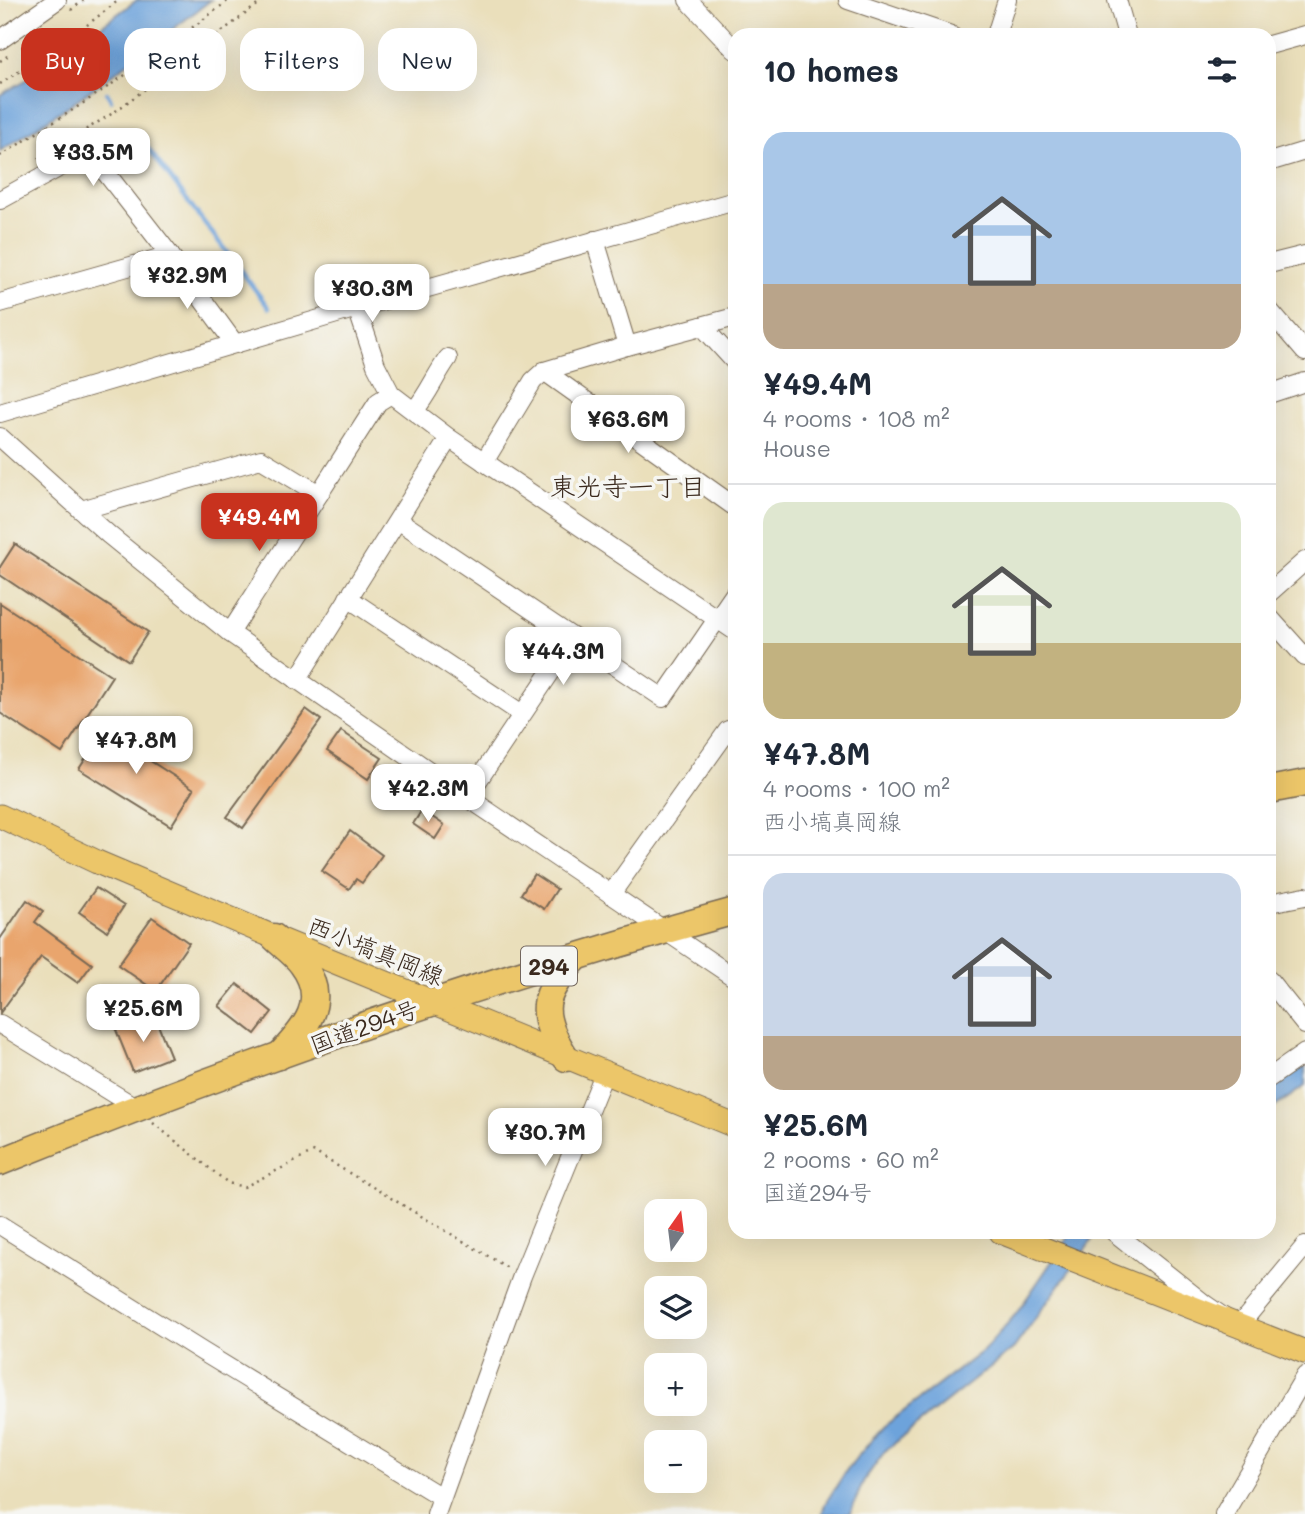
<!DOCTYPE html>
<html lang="en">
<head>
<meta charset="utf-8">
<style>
	:root { --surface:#fff; --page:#f2f2f3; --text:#1f2937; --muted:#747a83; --line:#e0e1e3; --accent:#c8321e }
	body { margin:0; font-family:Mali,"Klee One",sans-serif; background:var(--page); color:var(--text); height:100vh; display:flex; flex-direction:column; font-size:26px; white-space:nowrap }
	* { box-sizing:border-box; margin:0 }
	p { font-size:23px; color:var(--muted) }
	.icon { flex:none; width:38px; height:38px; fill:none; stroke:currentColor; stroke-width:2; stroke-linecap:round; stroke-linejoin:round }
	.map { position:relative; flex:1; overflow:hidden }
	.drawer { position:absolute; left:728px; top:28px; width:548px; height:1211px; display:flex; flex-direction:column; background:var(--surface); border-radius:21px; box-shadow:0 7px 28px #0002 }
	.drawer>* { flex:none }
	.guide { position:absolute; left:21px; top:28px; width:602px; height:63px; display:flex; gap:14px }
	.needle { width:46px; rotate:14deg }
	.buttons { position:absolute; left:644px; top:1199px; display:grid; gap:14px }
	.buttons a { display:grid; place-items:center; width:63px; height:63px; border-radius:14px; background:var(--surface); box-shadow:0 7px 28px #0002; font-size:35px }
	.price { position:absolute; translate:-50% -60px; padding:0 16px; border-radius:14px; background:#fff; color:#222; font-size:23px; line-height:46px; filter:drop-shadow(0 2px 4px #0008) }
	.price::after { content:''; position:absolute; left:50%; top:42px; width:21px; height:16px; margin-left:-10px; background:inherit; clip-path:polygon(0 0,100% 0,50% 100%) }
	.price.selected { background:var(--accent); color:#fff }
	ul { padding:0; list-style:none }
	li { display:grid; align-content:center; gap:14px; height:371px; padding:0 35px }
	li+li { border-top:2px solid var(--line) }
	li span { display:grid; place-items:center; height:217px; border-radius:21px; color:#555 }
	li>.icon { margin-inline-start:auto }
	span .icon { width:126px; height:126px; fill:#fffc; stroke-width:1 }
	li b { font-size:30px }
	h2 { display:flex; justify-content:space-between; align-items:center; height:84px; padding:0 35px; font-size:30px }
	.pill { padding:0 24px; border-radius:21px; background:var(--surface); box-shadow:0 7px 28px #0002; font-size:24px; line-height:63px }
	.pill.selected { background:var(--accent); color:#fff }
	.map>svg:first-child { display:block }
	.water { fill:#6da3db; stroke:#54667c; stroke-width:2 }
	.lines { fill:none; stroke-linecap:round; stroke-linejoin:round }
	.stream { stroke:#6da3db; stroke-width:4.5 }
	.building { fill:#e9a56d }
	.minor-casing { stroke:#786955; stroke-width:20 }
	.major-casing { stroke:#786955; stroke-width:25 }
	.highway-casing { stroke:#786955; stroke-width:29 }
	.path { stroke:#786955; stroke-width:2.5; stroke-dasharray:2 5; stroke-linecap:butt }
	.minor { stroke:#fff; stroke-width:18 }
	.major { stroke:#ecc669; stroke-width:23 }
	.highway { stroke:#ecc669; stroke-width:26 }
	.labels { text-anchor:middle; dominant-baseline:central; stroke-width:7; stroke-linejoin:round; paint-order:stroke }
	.shield { fill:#f6f6f2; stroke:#73675e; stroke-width:2 }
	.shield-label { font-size:23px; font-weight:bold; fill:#3b2a1e }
	.street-label { font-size:24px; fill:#3b2a1e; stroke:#f6f6f2 }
	.neighbourhood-label { font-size:26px; fill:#3b2a1e; stroke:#f6f6f2 }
</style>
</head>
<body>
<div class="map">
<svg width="1305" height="1514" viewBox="0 0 1305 1514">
	<rect width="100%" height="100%" fill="#f6f6f2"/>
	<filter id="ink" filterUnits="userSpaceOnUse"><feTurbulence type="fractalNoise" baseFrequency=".0143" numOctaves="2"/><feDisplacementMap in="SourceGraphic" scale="14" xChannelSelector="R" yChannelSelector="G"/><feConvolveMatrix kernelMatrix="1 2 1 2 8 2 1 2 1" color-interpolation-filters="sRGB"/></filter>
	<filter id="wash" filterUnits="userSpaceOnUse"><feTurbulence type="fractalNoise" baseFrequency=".00686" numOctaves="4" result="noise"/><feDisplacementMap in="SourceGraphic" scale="28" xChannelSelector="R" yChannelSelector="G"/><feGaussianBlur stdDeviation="1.57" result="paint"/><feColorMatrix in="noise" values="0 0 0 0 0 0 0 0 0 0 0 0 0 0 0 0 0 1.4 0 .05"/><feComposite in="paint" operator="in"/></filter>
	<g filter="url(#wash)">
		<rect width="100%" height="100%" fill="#eadfbb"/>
		<g class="water">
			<path d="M137 0H211C142 53 74 105 0 151V95L31 77Z"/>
			<path d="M1305 1066V1086L1269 1111V1090Z"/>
			<path d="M1072 1232H1098L1014 1348 885 1451 863 1482 850 1514H822L825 1504 848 1468 883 1427 983 1351 1016 1314Z"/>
		</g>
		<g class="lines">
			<g class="stream">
				<path d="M107 93 111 100"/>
				<path d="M137 134 269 308"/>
			</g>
		</g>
		<g id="blocks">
			<g class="building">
				<path d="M15 544 148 632 129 661 0 575V567Z"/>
				<path d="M0 603 112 676 62 753 0 713Z"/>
				<path d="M306 709 321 720 243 828 227 817Z"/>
				<path d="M109 723 143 745 138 753 194 789 171 826 79 769Z"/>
				<path d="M341 731 382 758 368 779 327 751Z"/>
				<path d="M422 810 444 825 435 839 413 824Z"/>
				<path d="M350 831 382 855 362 883 356 879 349 889 322 871Z"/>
				<path d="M534 874 557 889 544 909 521 894Z"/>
				<path d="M96 888 124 906 107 931 79 912Z"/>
				<path d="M27 900 43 911 35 922 92 964 78 983 41 957 0 1013V939Z"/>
				<path d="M152 917 189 943 156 991 118 965Z"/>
				<path d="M237 984 272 1012 255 1034 219 1006Z"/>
				<path d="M154 1015 171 1057 133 1072 116 1030Z"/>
			</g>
		</g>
	</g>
	<g filter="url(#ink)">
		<use href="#blocks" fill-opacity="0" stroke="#786955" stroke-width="2"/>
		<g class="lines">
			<g class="minor-casing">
				<g id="minor">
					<path d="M688 0 735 50"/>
					<path d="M848 0 951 35"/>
					<path d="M1117 0 1127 35"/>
					<path d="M996 35 1007 0"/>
					<path d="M0 40 57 0"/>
					<path d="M1269 45 1305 35"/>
					<path d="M1269 162 1305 151"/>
					<path d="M0 200 89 151 170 255 235 344"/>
					<path d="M595 240 627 346"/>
					<path d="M1269 264 1305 255"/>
					<path d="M0 303 170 255"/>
					<path d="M357 308 376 365 391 394 449 438 735 631"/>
					<path d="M1269 310 1305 352"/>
					<path d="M702 326 735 362"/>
					<path d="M544 371 735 507"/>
					<path d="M1269 394 1305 382"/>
					<path d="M414 411C428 395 435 376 448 358"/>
					<path d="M0 413 357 308 735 201"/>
					<path d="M0 437 109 535 230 633 467 797 735 978"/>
					<path d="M484 462 533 381 544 371 627 346 735 317"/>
					<path d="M81 510 261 459 319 494"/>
					<path d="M398 520 663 698 735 593"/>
					<path d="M1269 593 1305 561"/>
					<path d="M348 598 522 714"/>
					<path d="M1269 617 1305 657"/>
					<path d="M230 633 378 402 391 394"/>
					<path d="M297 680 449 438"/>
					<path d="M467 797 573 639"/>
					<path d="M611 894 728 730 735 734"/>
					<path d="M1269 903 1305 896"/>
					<path d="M1269 980 1305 1025"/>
					<path d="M0 1024 135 1107"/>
					<path d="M1269 1078 1305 1053"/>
					<path d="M0 1225 203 1352 441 1497"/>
					<path d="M1114 1232 1206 1305 1238 1327 1305 1246"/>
					<path d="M436 1514 522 1276 604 1074"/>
					<path d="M1224 1514 1305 1376"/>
				</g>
			</g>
			<g class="major-casing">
				<g id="major">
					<path d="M0 816 97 862 274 937 735 1126"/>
					<path d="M1001 1232 1305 1352"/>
				</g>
			</g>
			<g class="highway-casing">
				<g id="highway">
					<path d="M1269 790 1305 783"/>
					<path d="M274 937C283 946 295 954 302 964 330 1001 305 1029 279 1056"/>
					<path d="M566 1058C537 1013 541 995 576 958"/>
					<path d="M0 1162C240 1065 485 979 735 911"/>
				</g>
			</g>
			<g class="path">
				<path d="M71 10 84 0"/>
				<path d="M22 46 34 62"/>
				<path d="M0 61 9 55"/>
				<path d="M0 84 73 36 119 0"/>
				<path d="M0 156C79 107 155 57 229 0"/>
				<path d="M38 159 113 113 264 0"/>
				<path d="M153 1123 228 1183 244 1187 314 1152 508 1268"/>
			</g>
			<use href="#minor" class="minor"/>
			<use href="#major" class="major"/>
			<use href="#highway" class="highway"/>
		</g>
	</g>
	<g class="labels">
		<rect class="shield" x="521" y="946.5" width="56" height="39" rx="5"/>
		<g class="shield-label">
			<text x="549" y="966">294</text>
		</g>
		<g class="street-label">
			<text transform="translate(376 950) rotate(22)">西小塙真岡線</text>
			<text transform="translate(364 1026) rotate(-20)">国道294号</text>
		</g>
		<g class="neighbourhood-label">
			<text x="628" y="486">東光寺一丁目</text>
		</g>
	</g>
</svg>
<div class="buttons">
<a><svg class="needle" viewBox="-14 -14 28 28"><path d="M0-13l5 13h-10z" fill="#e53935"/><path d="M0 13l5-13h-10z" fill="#747a83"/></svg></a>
<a><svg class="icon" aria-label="layers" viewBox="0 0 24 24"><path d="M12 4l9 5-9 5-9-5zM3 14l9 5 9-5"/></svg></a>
<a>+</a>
<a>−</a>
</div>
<b class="price" style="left:93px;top:188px">¥33.5M</b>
<b class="price" style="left:187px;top:311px">¥32.9M</b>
<b class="price" style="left:372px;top:324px">¥30.3M</b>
<b class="price" style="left:628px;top:455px">¥63.6M</b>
<b class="price selected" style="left:259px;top:553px">¥49.4M</b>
<b class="price" style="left:563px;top:687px">¥44.3M</b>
<b class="price" style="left:136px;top:776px">¥47.8M</b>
<b class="price" style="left:428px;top:824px">¥42.3M</b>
<b class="price" style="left:143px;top:1044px">¥25.6M</b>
<b class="price" style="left:545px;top:1168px">¥30.7M</b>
<div class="guide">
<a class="pill selected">Buy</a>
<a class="pill">Rent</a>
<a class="pill">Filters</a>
<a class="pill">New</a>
</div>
<section class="drawer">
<h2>10 homes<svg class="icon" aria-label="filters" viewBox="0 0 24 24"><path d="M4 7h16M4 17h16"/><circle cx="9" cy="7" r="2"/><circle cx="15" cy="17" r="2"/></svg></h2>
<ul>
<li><span style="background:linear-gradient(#a9c7e8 70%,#b9a48a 0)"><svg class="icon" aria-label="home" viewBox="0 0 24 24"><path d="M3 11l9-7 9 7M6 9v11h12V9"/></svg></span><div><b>¥49.4M</b><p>4 rooms · 108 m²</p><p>House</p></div></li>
<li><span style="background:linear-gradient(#dfe7d0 65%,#c2b280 0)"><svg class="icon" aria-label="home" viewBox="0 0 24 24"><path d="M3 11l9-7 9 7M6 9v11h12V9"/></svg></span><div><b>¥47.8M</b><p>4 rooms · 100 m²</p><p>西小塙真岡線</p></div></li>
<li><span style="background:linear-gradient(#c9d6e8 75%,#b9a48a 0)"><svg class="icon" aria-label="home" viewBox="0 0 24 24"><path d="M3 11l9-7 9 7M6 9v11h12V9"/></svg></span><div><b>¥25.6M</b><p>2 rooms · 60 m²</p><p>国道294号</p></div></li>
</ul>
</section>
</div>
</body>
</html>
